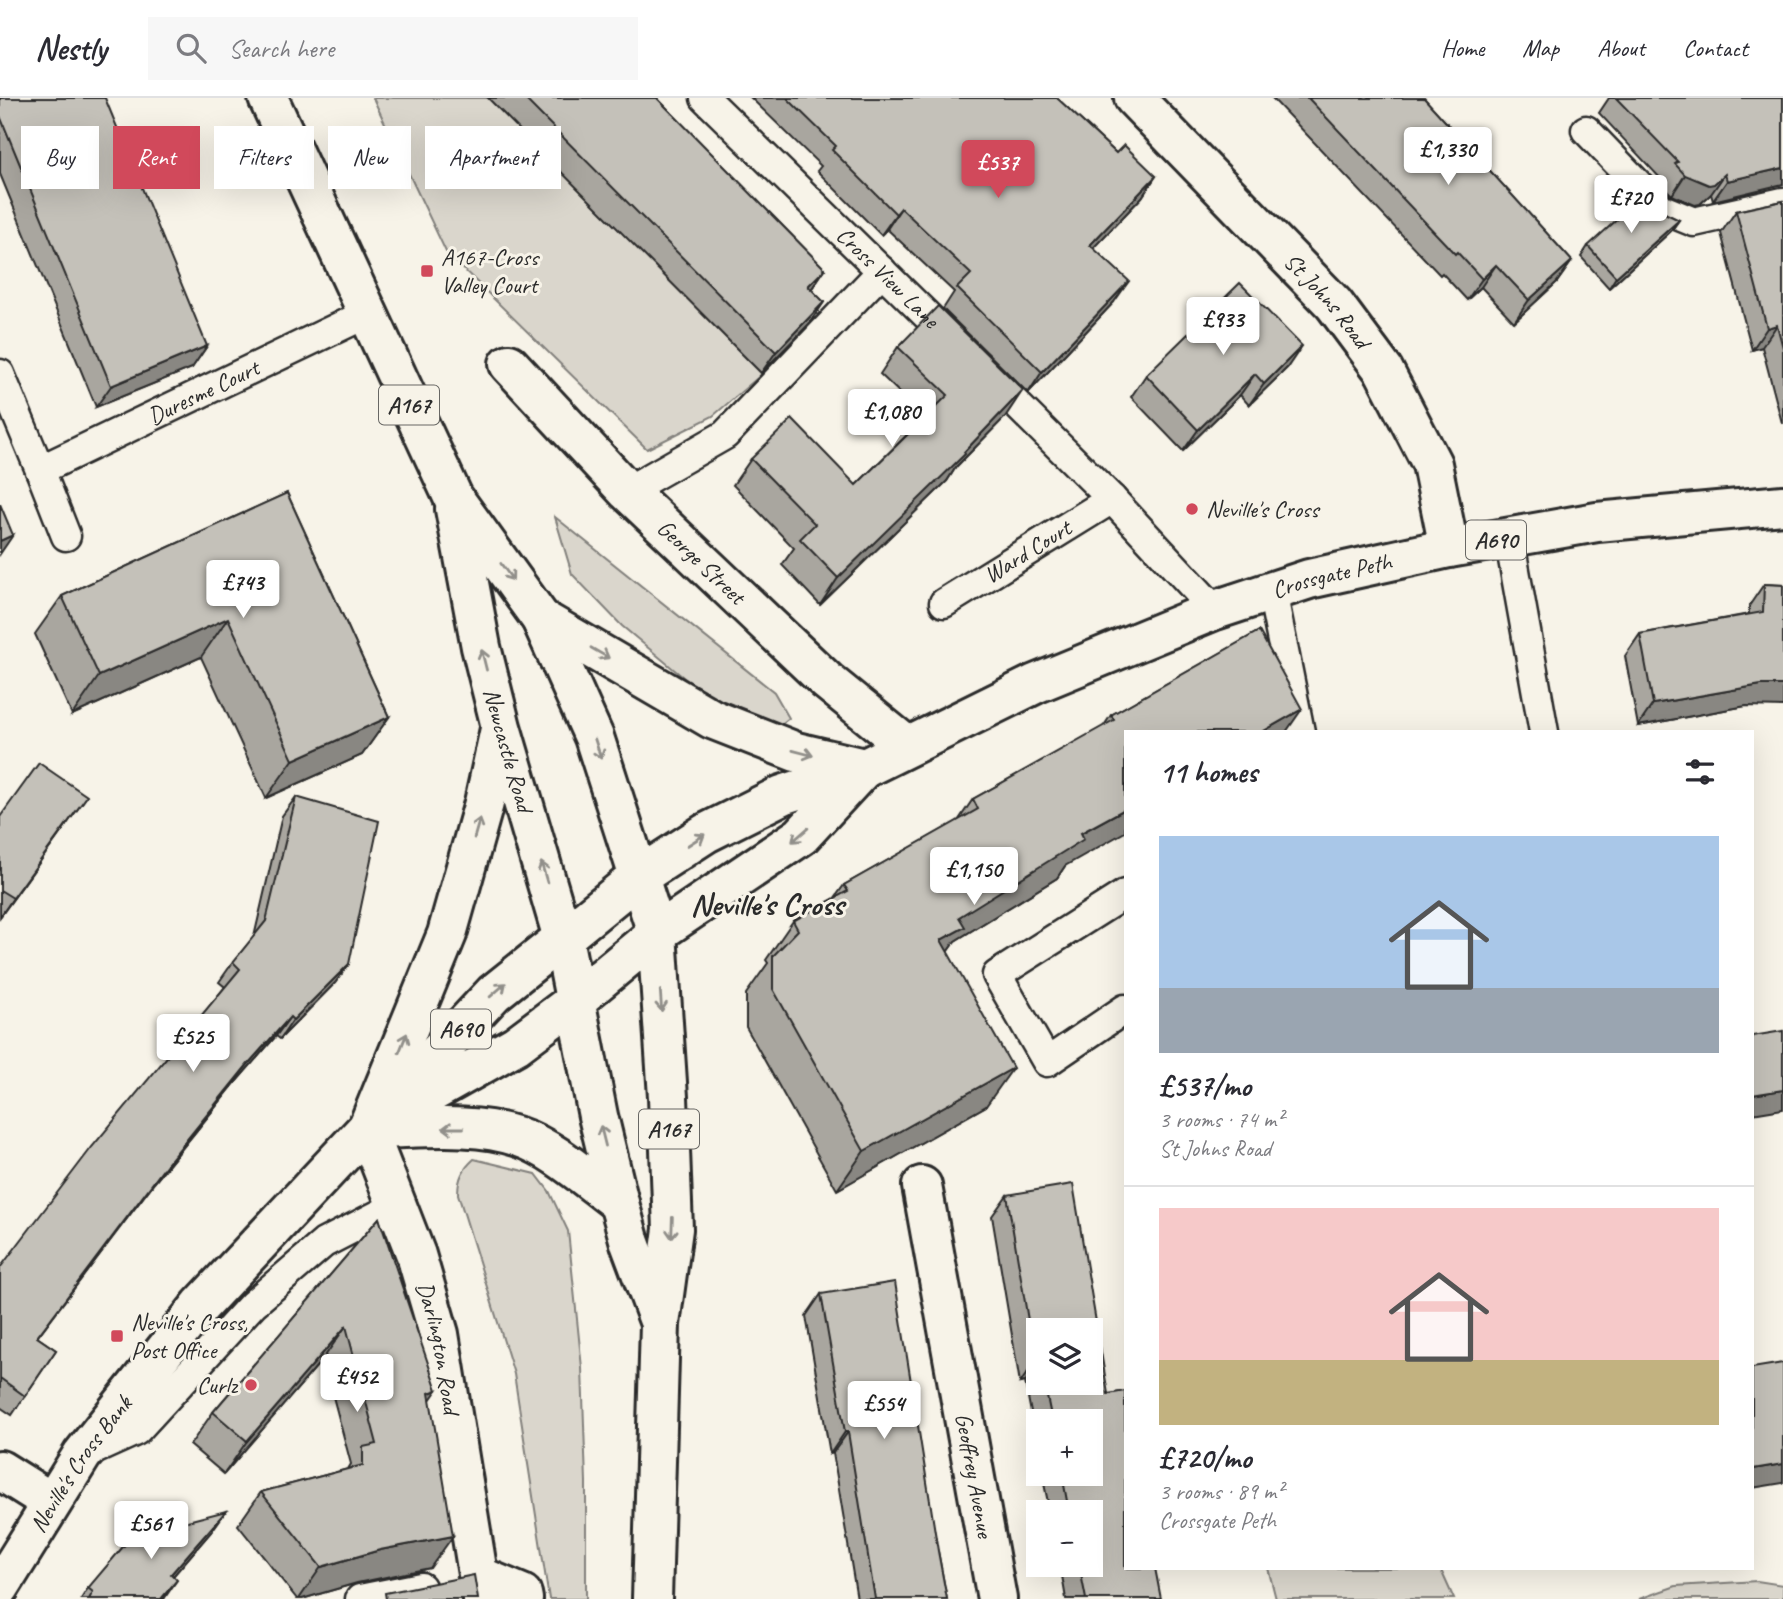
<!DOCTYPE html>
<html lang="en">
<head>
<meta charset="utf-8">
<style>
	:root { --surface:#fff; --page:#f7f7f7; --text:#2b2b33; --muted:#7c7c81; --line:#e1e1e2; --accent:#d1495b }
	body { margin:0; font-family:Caveat,sans-serif; background:var(--page); color:var(--text); height:100vh; display:flex; flex-direction:column; font-size:26px; white-space:nowrap }
	* { box-sizing:border-box; margin:0 }
	p { font-size:23px; color:var(--muted) }
	.icon { flex:none; width:38px; height:38px; fill:none; stroke:currentColor; stroke-width:2; stroke-linecap:round; stroke-linejoin:round }
	.map { position:relative; flex:1; overflow:hidden }
	.drawer { position:absolute; left:1124px; top:632px; width:630px; height:840px; display:flex; flex-direction:column; background:var(--surface); border-radius:0px; box-shadow:0 7px 28px #0002 }
	.drawer>* { flex:none }
	.top-card { position:absolute; left:21px; top:28px; width:665px; height:63px; display:flex; gap:14px }
	.controls { position:absolute; left:1026px; top:1220px; display:grid; gap:14px }
	.controls a { display:grid; place-items:center; width:77px; height:77px; border-radius:0px; background:var(--surface); box-shadow:0 7px 28px #0002; font-size:35px }
	.price { position:absolute; translate:-50% -60px; padding:0 16px; border-radius:7px; background:#fff; color:#222; font-size:23px; line-height:46px; filter:drop-shadow(0 2px 4px #0008) }
	.price::after { content:''; position:absolute; left:50%; top:42px; width:21px; height:16px; margin-left:-10px; background:inherit; clip-path:polygon(0 0,100% 0,50% 100%) }
	.price.on { background:var(--accent); color:#fff }
	ul { padding:0; list-style:none }
	li { display:grid; align-content:center; gap:14px; height:371px; padding:0 35px }
	li+li { border-top:2px solid var(--line) }
	li span { display:grid; place-items:center; height:217px; border-radius:0px; color:#555 }
	li>.icon { margin-inline-start:auto }
	span .icon { width:126px; height:126px; fill:#fffc; stroke-width:1 }
	li b { font-size:30px }
	h2 { display:flex; justify-content:space-between; align-items:center; height:84px; padding:0 35px; font-size:30px }
	.pill { padding:0 24px; border-radius:0px; background:var(--surface); box-shadow:0 7px 28px #0002; font-size:24px; line-height:63px }
	.pill.on { background:var(--accent); color:#fff }
	header { display:flex; align-items:center; gap:42px; box-sizing:border-box; height:98px; padding:0 35px; background:var(--surface); border-bottom:2px solid var(--line) }
	header strong { font-size:33px }
	nav { display:flex; gap:38px; margin-inline-start:auto; font-size:24px }
	.search { width:490px; height:63px; background:var(--page); display:flex; align-items:center; gap:18px; box-sizing:border-box; padding:0 24px; border-radius:0px; color:var(--muted); font-size:26px }
	.map>svg:first-child { display:block }
	.green { fill:#dad6cc; stroke:#82807c; stroke-width:2 }
	.lines { fill:none; stroke-linecap:round; stroke-linejoin:round }
	.service-casing { stroke:#2b2b2b; stroke-width:33 }
	.minor-casing { stroke:#2b2b2b; stroke-width:44 }
	.primary-casing { stroke:#2b2b2b; stroke-width:44 }
	.trunk-casing { stroke:#2b2b2b; stroke-width:44 }
	.service { stroke:#f7f3e8; stroke-width:28 }
	.minor { stroke:#f7f3e8; stroke-width:38 }
	.primary { stroke:#f7f3e8; stroke-width:38 }
	.trunk { stroke:#f7f3e8; stroke-width:38 }
	.wall { fill:#a9a69f; stroke:#2b2b2b; stroke-width:2; fill-rule:evenodd }
	.shaded-wall { fill:#898782; stroke:#2b2b2b; stroke-width:2 }
	.building { fill:#c4c1b9; stroke:#2b2b2b; stroke-width:2 }
	.oneway { stroke:#918f8a }
	.poi-dot { fill:#d1495b; stroke:#f7f3e8; stroke-width:2.5 }
	.labels { text-anchor:middle; dominant-baseline:central; stroke-width:6; stroke-linejoin:round; paint-order:stroke }
	.shield { fill:#f7f3e8; stroke:#686764; stroke-width:2 }
	.shield-label { font-size:23px; font-weight:bold; fill:#2b2b2b }
	.poi-label { font-size:24px; fill:#2b2b2b; stroke:#f7f3e8; text-anchor:start }
	.street-label { font-size:24px; fill:#2b2b2b; stroke:#f7f3e8 }
	.district-label { font-size:32px; font-weight:bold; fill:#2b2b2b; stroke:#f7f3e8 }
</style>
</head>
<body>
<header>
<strong>Nestly</strong>
<div class="search"><svg class="icon" aria-label="search" viewBox="0 0 24 24"><circle cx="10" cy="10" r="6"/><path d="M15 15l6 6"/></svg>Search here</div>
<nav><a>Home</a><a>Map</a><a>About</a><a>Contact</a></nav>
</header>
<div class="map">
<svg width="1783" height="1501" viewBox="0 0 1783 1501">
	<rect width="100%" height="100%" fill="#f7f3e8"/>
	<filter id="ink" filterUnits="userSpaceOnUse"><feTurbulence type="fractalNoise" baseFrequency=".0143" numOctaves="2"/><feDisplacementMap in="SourceGraphic" scale="14" xChannelSelector="R" yChannelSelector="G"/><feConvolveMatrix kernelMatrix="1 2 1 2 8 2 1 2 1" color-interpolation-filters="sRGB"/></filter>
	<g filter="url(#ink)">
		<g class="green">
			<path d="M373 0H488L762 276 713 318 647 351 446 154Z"/>
			<path d="M555 419 774 594 789 620 775 631 701 594 622 528 572 476Z"/>
			<path d="M474 1061 536 1076 549 1093 568 1133 582 1270 586 1384V1501H549L514 1276 458 1096C458 1080 463 1071 474 1061Z"/>
			<path d="M1268 1470H1440L1454 1501H1276Z"/>
			<path d="M1757 1483 1783 1487V1501H1639L1676 1488Z"/>
		</g>
		<g class="lines">
			<g class="service-casing">
				<g id="service">
					<path id="s1" d="M705 0 954 244"/>
					<path d="M1586 32 1662 111 1694 124 1783 104"/>
					<path id="s2" d="M0 276 40 372 366 216"/>
					<path d="M988 278 1112 401 1215 512"/>
					<path d="M40 372 66 438"/>
					<path d="M627 393 725 337 882 173"/>
					<path d="M1509 439 1544 634"/>
					<path d="M1272 493 1300 634"/>
					<path id="s3" d="M944 505 1112 401"/>
					<path d="M1125 796 997 877 1047 964 1125 911"/>
					<path d="M85 1356 136 1333 253 1206 324 1145 398 1107"/>
					<path d="M360 1501 421 1489"/>
				</g>
			</g>
			<g class="minor-casing">
				<g id="minor">
					<path id="s4" d="M1134 0 1334 206 1384 273 1432 366 1449 450"/>
					<path id="s5" d="M509 266 627 393 827 583 907 648"/>
					<path id="s6" d="M367 1031 416 1157 439 1236 482 1501"/>
					<path id="s7" d="M922 1088 997 1501"/>
					<path d="M0 1372 51 1404"/>
					<path d="M479 1478 522 1496 523 1501"/>
				</g>
			</g>
			<g class="primary-casing">
				<g id="primary">
					<path d="M401 1012 516 947 576 902"/>
					<path id="s8" d="M0 1489 82 1357 201 1207 494 895 563 840"/>
				</g>
			</g>
			<g class="trunk-casing">
				<g id="trunk">
					<path d="M268 0 453 399 541 521 594 639 657 835 668 999 673 1131 660 1226 652 1501"/>
					<path id="s9" d="M455 411 481 549 501 629 563 840 598 1018 619 1105 630 1145 658 1220"/>
					<path d="M541 521 712 621 796 654 864 670"/>
					<path d="M500 631 484 705 447 836 367 1031C417 1031 472 1023 519 1039 553 1050 589 1083 619 1105"/>
					<path id="s10" d="M563 840 638 779 706 735 782 697 865 670 1035 586 1215 512 1309 481 1449 450 1597 424 1783 407"/>
					<path d="M576 902 657 835 801 738 863 671"/>
				</g>
			</g>
			<use href="#service" class="service"/>
			<use href="#minor" class="minor"/>
			<use href="#primary" class="primary"/>
			<use href="#trunk" class="trunk"/>
		</g>
		<g class="wall">
			<path d="M0 0 207 248 192 270 96 309 0 76Z"/>
			<path d="M488 0H657L825 171 811 192 824 204 809 226 761 275Z"/>
			<path d="M751 0H1057L1116 55 1156 78 1142 99 1093 150 1114 204 1028 295 943 211 954 194 887 131 881 137 817 73 821 68Z"/>
			<path d="M1272 0H1424L1572 163 1557 184 1514 224 1481 189 1467 202 1442 175 1440 177Z"/>
			<path d="M1609 0H1783V86L1713 103 1711 96 1700 106 1695 107 1672 97 1661 86 1663 83 1599 15Z"/>
			<path d="M1783 103V325H1782L1762 249 1752 252 1721 135 1736 113Z"/>
			<path d="M1658 112 1679 122 1671 133 1609 190 1581 159 1588 148Z"/>
			<path d="M898 249 1005 319 956 369 947 383 820 507 782 467 794 450 733 387 751 361 856 387 925 319 880 276Z"/>
			<path d="M1287 270 1249 307 1240 297 1183 353 1131 299 1146 277Z"/>
			<path d="M287 395 389 619 362 657 266 700 201 559 72 617 35 536 62 498Z"/>
			<path d="M1764 486 1783 487 1746 608 1638 628 1625 558 1640 536 1749 516V508Z"/>
			<path d="M1259 533 1065 768 1057 780 955 843 947 854 986 1008 837 1092 746 929V896L768 865 766 862 793 823 834 801 844 787 958 723 973 701 1103 629 1111 617Z"/>
			<path d="M296 699 349 866 335 885 280 941 276 938 235 985 154 1085 37 1239 56 1252 12 1317 0 1309V1170L225 889 219 884 233 864 254 839 282 718Z"/>
			<path d="M0 719 65 729 0 819Z"/>
			<path d="M1007 1097 1108 1296 1125 1470 1161 1501H1066L1060 1466H1090V1414H1050L1042 1376H1090V1323H1038V1351L1025 1284 1020 1285 992 1118ZM1038 1232 1090 1284H1038Z"/>
			<path d="M379 1120 430 1301V1470L357 1485 302 1501H297L238 1427 261 1394 348 1371 351 1366 323 1261 224 1376 190 1347 213 1314Z"/>
			<path d="M821 1196 938 1453 947 1501H857L833 1355 830 1356 806 1218Z"/>
			<path d="M226 1413 211 1434 173 1478 164 1501H81L88 1490Z"/>
		</g>
		<g class="shaded-wall">
			<path d="M1783 70V86L1713 103 1727 83Z"/>
			<path d="M1725 76 1711 96 1700 106 1695 107 1672 97 1685 77Z"/>
			<path d="M1156 78 1142 99 1076 168 1090 147Z"/>
			<path d="M901 110 887 131 881 137 896 116Z"/>
			<path d="M1679 122 1671 133 1609 190 1616 179Z"/>
			<path d="M1572 163 1557 184 1514 224 1529 202Z"/>
			<path d="M1496 167 1481 189 1467 202 1482 181Z"/>
			<path d="M825 171 810 193 808 188Z"/>
			<path d="M1129 183 1114 204 1028 295 1042 274Z"/>
			<path d="M824 204 809 226 761 275 776 254Z"/>
			<path d="M1777 227 1762 249 1752 252 1767 230Z"/>
			<path d="M207 248 192 270 96 309 111 288Z"/>
			<path d="M1302 248 1287 270 1249 307 1264 286Z"/>
			<path d="M1255 276 1240 297 1183 353 1198 332Z"/>
			<path d="M1023 292 1005 319 956 369 947 383 820 507 838 480 964 354Z"/>
			<path d="M13 437 0 456V443Z"/>
			<path d="M228 520 201 559 72 617 99 578Z"/>
			<path d="M1761 587H1783V609L1746 608 1638 628 1653 606Z"/>
			<path d="M1302 611 1286 634H1262Z"/>
			<path d="M389 619 362 657 266 700 293 662Z"/>
			<path d="M87 698 65 729 0 819 13 800Z"/>
			<path d="M1125 711V734L1065 768 1057 780 955 843 938 867 941 842 959 819 1081 735Z"/>
			<path d="M349 866 335 885 280 941 293 922Z"/>
			<path d="M290 919 276 938 235 985 154 1085 23 1258 167 1066 248 966Z"/>
			<path d="M1013 970 986 1008 837 1092 864 1053Z"/>
			<path d="M1783 992V1011L1752 1016V997Z"/>
			<path d="M346 1228 323 1261 224 1376 247 1343Z"/>
			<path d="M1038 1263V1266L1025 1284 1020 1285 1035 1264Z"/>
			<path d="M437 1292 414 1325 429 1295Z"/>
			<path d="M845 1334H848L833 1355 830 1356Z"/>
			<path d="M1783 1366V1385L1752 1390V1373L1753 1371Z"/>
			<path d="M226 1413 211 1434 156 1498 171 1476Z"/>
			<path d="M453 1438 430 1470 357 1485 302 1501H299L321 1469 380 1452Z"/>
			<path d="M177 1482 164 1501H161Z"/>
		</g>
		<g class="building">
			<path d="M0 0H105L207 248 111 288 0 18Z"/>
			<path d="M524 0H657L825 171 808 188 824 204 776 254Z"/>
			<path d="M787 0H1057L1116 55 1124 47 1156 78 1090 147 1129 183 1042 274 957 190 971 176 901 110 896 116 832 52 836 48Z"/>
			<path d="M1308 0H1424L1572 163 1529 202 1496 167 1482 181 1457 154 1455 156Z"/>
			<path d="M1616 0H1783V70L1727 83 1725 76 1714 86 1709 87 1685 77 1675 66 1678 64Z"/>
			<path d="M1644 97 1658 112 1679 122 1616 179 1588 148Z"/>
			<path d="M1783 103V250L1777 227 1767 230 1736 113Z"/>
			<path d="M1240 185 1302 248 1264 286 1255 276 1198 332 1146 277Z"/>
			<path d="M938 208 1023 292 964 354 965 356 838 480 800 441 815 426 751 361 792 321 856 387 948 297 898 249Z"/>
			<path d="M287 395 389 619 293 662 228 520 99 578 62 498Z"/>
			<path d="M0 406 13 437 0 443Z"/>
			<path d="M1764 486 1783 487V587H1761L1653 606 1640 536 1763 514Z"/>
			<path d="M1259 533 1302 611 1262 634H1125V711L1081 735 1084 741 959 819 965 829 941 842 1013 970 864 1053 773 891V858L798 832 793 823 848 793 844 787 978 711 973 701 1114 622 1111 617Z"/>
			<path d="M39 665 87 698 13 800 0 792V719Z"/>
			<path d="M296 699 379 723 349 866 293 922 290 919 248 966 167 1066 37 1239 56 1252 25 1298 0 1280V1170L92 1049 240 871 233 864 266 823Z"/>
			<path d="M1783 933V992L1752 997V938Z"/>
			<path d="M1073 1086 1108 1296 1125 1293V1470H1155L1161 1501H1086L1079 1466H1090V1414H1069L1062 1376H1090V1323H1052L1044 1284H1090V1232H1038V1263L1035 1264 1007 1097Z"/>
			<path d="M379 1120 437 1292 429 1295 453 1438 380 1452 321 1469 261 1394 363 1367V1349L377 1346 346 1228 247 1343 213 1314Z"/>
			<path d="M895 1184 938 1453 947 1501H875L848 1334H845L821 1196Z"/>
			<path d="M1783 1265V1366L1753 1371 1752 1364V1270Z"/>
			<path d="M226 1413 171 1476 177 1482 161 1501H89L93 1494 88 1490 133 1437Z"/>
			<path d="M474 1477 478 1501H386L385 1495Z"/>
		</g>
		<defs><path id="oneway-shaft" d="M-6 0H5M1.5-3L5.5 0L1.5 3" fill="none" stroke-width="1.6" stroke-linecap="round" stroke-linejoin="round" transform="scale(1.75)"/></defs>
		<g class="oneway">
			<use href="#oneway-shaft" transform="translate(507 474) rotate(54)"/>
			<use href="#oneway-shaft" transform="translate(600 555) rotate(30)"/>
			<use href="#oneway-shaft" transform="translate(484 562) rotate(-104)"/>
			<use href="#oneway-shaft" transform="translate(598 651) rotate(72)"/>
			<use href="#oneway-shaft" transform="translate(803 655) rotate(15)"/>
			<use href="#oneway-shaft" transform="translate(477 730) rotate(-74)"/>
			<use href="#oneway-shaft" transform="translate(800 737) rotate(139)"/>
			<use href="#oneway-shaft" transform="translate(696 742) rotate(-33)"/>
			<use href="#oneway-shaft" transform="translate(544 774) rotate(-106)"/>
			<use href="#oneway-shaft" transform="translate(498 892) rotate(-41)"/>
			<use href="#oneway-shaft" transform="translate(661 903) rotate(86)"/>
			<use href="#oneway-shaft" transform="translate(403 945) rotate(-68)"/>
			<use href="#oneway-shaft" transform="translate(453 1030) rotate(180)"/>
			<use href="#oneway-shaft" transform="translate(603 1038) rotate(-104)"/>
			<use href="#oneway-shaft" transform="translate(672 1130) rotate(92)"/>
		</g>
	</g>
	<g class="poi-dot">
		<rect x="420" y="166" width="14" height="14" rx="3.5"/>
		<circle cx="1192" cy="411" r="7"/>
		<rect x="110" y="1231" width="14" height="14" rx="3.5"/>
		<circle cx="251" cy="1287" r="7"/>
	</g>
	<g class="labels">
		<g class="shield">
			<rect x="379" y="287.5" width="60" height="39" rx="5"/>
			<rect x="1466" y="422.5" width="60" height="39" rx="5"/>
			<rect x="431" y="911.5" width="60" height="39" rx="5"/>
			<rect x="639" y="1011.5" width="60" height="39" rx="5"/>
		</g>
		<g class="shield-label">
			<text x="409" y="307">A167</text>
			<text x="1496" y="442">A690</text>
			<text x="461" y="931">A690</text>
			<text x="669" y="1031">A167</text>
		</g>
		<g class="poi-label">
			<text x="441" y="159">A167-Cross<tspan x="441" dy="28">Valley Court</tspan></text>
			<text x="1206" y="411">Neville's Cross</text>
			<text x="131" y="1224">Neville's Cross,<tspan x="131" dy="28">Post Office</tspan></text>
			<text x="237" y="1287" text-anchor="end">Curlz</text>
		</g>
		<g class="street-label">
			<text stroke="none"><textPath href="#s1" startOffset="256">Cross View Lane</textPath></text>
			<text stroke="none"><textPath href="#s4" startOffset="280">St Johns Road</textPath></text>
			<text stroke="none"><textPath href="#s2" startOffset="285">Duresme Court</textPath></text>
			<text stroke="none"><textPath href="#s3" startOffset="98">Ward Court</textPath></text>
			<text stroke="none"><textPath href="#s5" startOffset="276">George Street</textPath></text>
			<text stroke="none"><textPath href="#s10" startOffset="856">Crossgate Peth</textPath></text>
			<text stroke="none"><textPath href="#s9" startOffset="247">Newcastle Road</textPath></text>
			<text stroke="none"><textPath href="#s6" startOffset="231">Darlington Road</textPath></text>
			<text stroke="none"><textPath href="#s8" startOffset="147">Neville's Cross Bank</textPath></text>
			<text stroke="none"><textPath href="#s7" startOffset="294">Geoffrey Avenue</textPath></text>
		</g>
		<g class="district-label">
			<text x="767" y="806">Neville's Cross</text>
		</g>
	</g>
</svg>
<div class="controls">
<a><svg class="icon" aria-label="layers" viewBox="0 0 24 24"><path d="M12 4l9 5-9 5-9-5zM3 14l9 5 9-5"/></svg></a>
<a>+</a>
<a>−</a>
</div>
<b class="price" style="left:1448px;top:89px">£1,330</b>
<b class="price on" style="left:998px;top:102px">£537</b>
<b class="price" style="left:1631px;top:137px">£720</b>
<b class="price" style="left:1223px;top:259px">£933</b>
<b class="price" style="left:892px;top:351px">£1,080</b>
<b class="price" style="left:243px;top:522px">£743</b>
<b class="price" style="left:974px;top:809px">£1,150</b>
<b class="price" style="left:193px;top:976px">£525</b>
<b class="price" style="left:357px;top:1316px">£452</b>
<b class="price" style="left:884px;top:1343px">£554</b>
<b class="price" style="left:151px;top:1463px">£561</b>
<div class="top-card">
<a class="pill">Buy</a>
<a class="pill on">Rent</a>
<a class="pill">Filters</a>
<a class="pill">New</a>
<a class="pill">Apartment</a>
</div>
<section class="drawer">
<h2>11 homes<svg class="icon" aria-label="filters" viewBox="0 0 24 24"><path d="M4 7h16M4 17h16"/><circle cx="9" cy="7" r="2"/><circle cx="15" cy="17" r="2"/></svg></h2>
<ul>
<li><span style="background:linear-gradient(#a9c7e8 70%,#9aa5b1 0)"><svg class="icon" aria-label="home" viewBox="0 0 24 24"><path d="M3 11l9-7 9 7M6 9v11h12V9"/></svg></span><div><b>£537/mo</b><p>3 rooms · 74 m²</p><p>St Johns Road</p></div></li>
<li><span style="background:linear-gradient(#f6c9c9 70%,#c2b280 0)"><svg class="icon" aria-label="home" viewBox="0 0 24 24"><path d="M3 11l9-7 9 7M6 9v11h12V9"/></svg></span><div><b>£720/mo</b><p>3 rooms · 89 m²</p><p>Crossgate Peth</p></div></li>
</ul>
</section>
</div>
</body>
</html>
